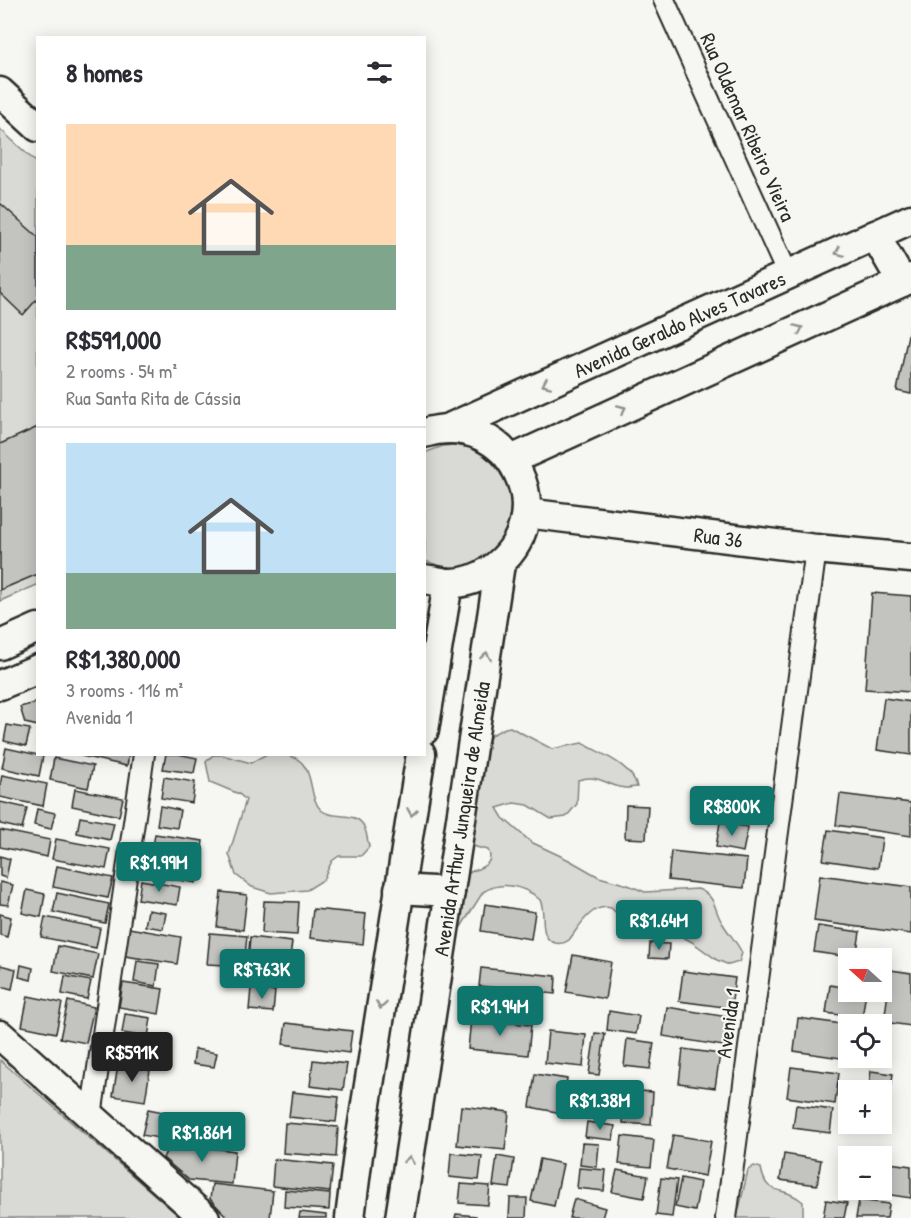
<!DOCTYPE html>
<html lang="en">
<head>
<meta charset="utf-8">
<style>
	:root { --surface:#fff; --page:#f7f7f7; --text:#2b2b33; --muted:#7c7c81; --line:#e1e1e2; --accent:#0f766e }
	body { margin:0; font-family:"Patrick Hand",sans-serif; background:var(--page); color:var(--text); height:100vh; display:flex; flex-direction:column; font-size:22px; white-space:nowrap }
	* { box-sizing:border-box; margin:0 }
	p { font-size:20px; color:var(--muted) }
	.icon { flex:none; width:33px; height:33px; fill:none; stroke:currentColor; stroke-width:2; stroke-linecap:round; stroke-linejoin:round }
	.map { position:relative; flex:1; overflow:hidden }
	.details { position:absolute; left:36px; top:36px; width:390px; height:720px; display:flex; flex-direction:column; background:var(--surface); border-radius:0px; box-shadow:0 3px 15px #0003 }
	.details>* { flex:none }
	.needle { width:39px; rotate:291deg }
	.controls { position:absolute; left:838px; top:948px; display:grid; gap:12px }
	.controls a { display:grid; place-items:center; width:54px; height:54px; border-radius:0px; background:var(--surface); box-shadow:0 3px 15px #0003; font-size:30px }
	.price { position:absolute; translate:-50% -51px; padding:0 14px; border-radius:6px; background:var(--accent); color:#fff; font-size:20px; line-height:39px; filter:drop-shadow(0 2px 3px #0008) }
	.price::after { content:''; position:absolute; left:50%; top:36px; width:18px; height:14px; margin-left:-9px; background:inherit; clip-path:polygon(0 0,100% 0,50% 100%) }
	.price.current { background:#222; color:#fff }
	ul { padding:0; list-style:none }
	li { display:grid; align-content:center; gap:12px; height:318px; padding:0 30px }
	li+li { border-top:2px solid var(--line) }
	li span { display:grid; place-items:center; height:186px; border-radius:0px; color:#555 }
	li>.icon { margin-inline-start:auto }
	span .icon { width:108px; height:108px; fill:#fffc; stroke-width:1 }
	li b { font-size:26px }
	h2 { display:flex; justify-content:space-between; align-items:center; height:72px; padding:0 30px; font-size:26px }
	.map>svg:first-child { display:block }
	.green { fill:#d9d9d5; stroke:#828280; stroke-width:1.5 }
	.building { fill:#c3c3c0; stroke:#2b2b2b; stroke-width:1.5 }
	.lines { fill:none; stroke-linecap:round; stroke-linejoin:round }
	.street-casing { stroke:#2b2b2b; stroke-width:24 }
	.secondary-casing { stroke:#2b2b2b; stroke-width:33 }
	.street { stroke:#f6f6f2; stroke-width:20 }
	.secondary { stroke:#f6f6f2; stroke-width:28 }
	.oneway { stroke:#90908e }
	.labels { text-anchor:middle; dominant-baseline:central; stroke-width:4.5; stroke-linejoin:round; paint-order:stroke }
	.street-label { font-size:21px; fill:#2b2b2b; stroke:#f6f6f2 }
</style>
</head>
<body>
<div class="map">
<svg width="911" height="1218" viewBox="0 0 911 1218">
	<rect width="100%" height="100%" fill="#f6f6f2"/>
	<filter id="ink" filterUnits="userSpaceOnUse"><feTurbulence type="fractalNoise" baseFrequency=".0167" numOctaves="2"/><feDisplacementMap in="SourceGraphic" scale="12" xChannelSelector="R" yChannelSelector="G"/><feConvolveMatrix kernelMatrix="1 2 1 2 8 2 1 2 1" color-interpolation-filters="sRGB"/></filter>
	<g filter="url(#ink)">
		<g class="green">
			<path d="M0 129 38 164 37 585 0 601Z"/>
			<path d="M453 445 472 448 490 458 509 481 514 511 505 540 482 560 464 567 454 568 444 567 425 561 424 453 443 446Z"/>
			<path d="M510 727 552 749 582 743C600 753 634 766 637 787 633 787 630 788 626 788 607 787 601 773 578 780L577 804 566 817 551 819 528 805 514 803 497 808 503 818 531 842 569 860 599 877 628 885 645 892 698 889C718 897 713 910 723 924 729 934 737 942 742 953L739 962 729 965 717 960 692 942 672 931 661 929 643 932 635 930 611 908C591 903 579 927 569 940 565 943 560 944 555 943 537 938 547 912 540 900 538 898 535 896 533 894 517 885 499 882 483 892L454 938 462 880C464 877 466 875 469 873 477 868 496 866 488 850L476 847 468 842 471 785 491 735 505 728Z"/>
			<path d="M213 755H222L251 763C256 760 262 756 268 754 280 752 298 755 305 767 313 779 310 799 321 810 334 821 358 809 365 829 367 835 368 842 369 847L361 856H339L332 861 323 880 307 890 271 893 252 887 236 875 229 854 246 800 239 794 210 782 206 762Z"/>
			<path d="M0 1060 181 1218H0Z"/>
			<path d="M754 1166 761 1168C766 1195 776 1186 794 1196 797 1197 800 1200 803 1202V1218H737L748 1170Z"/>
		</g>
		<g class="building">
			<path d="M0 203 38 237V298L23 315 0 293Z"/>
			<path d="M911 319V394L897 391Z"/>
			<path d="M38 427V574L0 590V444Z"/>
			<path d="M872 593 911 596V692L865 689Z"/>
			<path d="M884 698 911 702V755L877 750Z"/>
			<path d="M38 702V726L25 723 20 707Z"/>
			<path d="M7 725 30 729 26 746 4 741Z"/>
			<path d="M6 748 43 756 39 776 2 768Z"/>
			<path d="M81 754H129L127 766 81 756Z"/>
			<path d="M166 754H178L197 758 194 773 163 769Z"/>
			<path d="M54 758 93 766 88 788 50 780Z"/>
			<path d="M2 775 47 784 43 806 0 797V786Z"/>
			<path d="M164 777 195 782 192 803 161 798Z"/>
			<path d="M75 789 123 798 119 816 72 806Z"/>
			<path d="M840 794 911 803V836L836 825Z"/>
			<path d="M0 802 27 808 22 829 0 824Z"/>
			<path d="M626 805 648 806 646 839 625 838Z"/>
			<path d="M160 806 180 810 177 828 157 825Z"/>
			<path d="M37 809 55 813 51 829 34 825Z"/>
			<path d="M80 817 114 823 110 840 77 833Z"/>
			<path d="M720 822 748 827 743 852 716 847Z"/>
			<path d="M0 830 50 840 47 857 0 847Z"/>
			<path d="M828 830 882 838 878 868 823 860Z"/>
			<path d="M155 834 203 841 201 855 153 847Z"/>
			<path d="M56 839 110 849 106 869 52 859Z"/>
			<path d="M671 851 747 859 744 888 668 880Z"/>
			<path d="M143 854 199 863 196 883 140 874Z"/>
			<path d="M0 856 10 859 6 878 0 876Z"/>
			<path d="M57 866 113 878 108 898 53 887Z"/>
			<path d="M820 875 911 887V934L814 921Z"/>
			<path d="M141 880 180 887 177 905 138 899Z"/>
			<path d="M0 882 13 885 8 905 0 904Z"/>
			<path d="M27 890 45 894 41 917 22 913Z"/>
			<path d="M221 892 247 895 243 930 217 927Z"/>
			<path d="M57 893 109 904 105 923 53 912Z"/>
			<path d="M264 901 299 902 297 935 262 933Z"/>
			<path d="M485 904 535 912 531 939 481 931Z"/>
			<path d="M313 909 366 914 363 944 310 938Z"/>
			<path d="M148 910 166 913 163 929 145 926Z"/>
			<path d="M0 914 11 917 7 937 0 935Z"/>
			<path d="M45 917 100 928 96 948 41 937Z"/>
			<path d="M818 926 860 932 856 958 814 952Z"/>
			<path d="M129 928 181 937 177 964 125 956Z"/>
			<path d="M210 933 247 936 244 966 207 964Z"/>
			<path d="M250 937 292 942 289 965 248 961Z"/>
			<path d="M650 943 669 944 668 959 649 958Z"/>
			<path d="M58 946 98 954 93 979 53 971Z"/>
			<path d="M573 955 611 962 605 999 566 992Z"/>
			<path d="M137 961 159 964 156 986 134 982Z"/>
			<path d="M0 965 16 969 12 989 0 986Z"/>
			<path d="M21 965 33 968 31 980 19 977Z"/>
			<path d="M481 968 556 976 555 994 479 986Z"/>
			<path d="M891 970 911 973V1026L884 1022Z"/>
			<path d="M683 971 735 978 731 1008 679 1001Z"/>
			<path d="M65 976 91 981 87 999 62 994Z"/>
			<path d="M123 983 163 989 159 1014 119 1007Z"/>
			<path d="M830 985 849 988V992H866L862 1018 826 1013Z"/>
			<path d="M251 988 275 991 273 1012 249 1010Z"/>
			<path d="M28 996 62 1003 56 1033 22 1026Z"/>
			<path d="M68 1001 94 1007 86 1043 60 1038Z"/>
			<path d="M667 1007 728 1017 723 1046 663 1036Z"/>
			<path d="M609 1011 639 1016 636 1034 607 1030Z"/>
			<path d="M125 1014 151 1018 148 1037 122 1033Z"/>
			<path d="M798 1018 849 1025V1047L847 1059 794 1051Z"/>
			<path d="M471 1019 531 1025 528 1055 468 1049Z"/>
			<path d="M286 1023 352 1031 349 1053 283 1044Z"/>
			<path d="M548 1031 586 1035 583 1067 545 1063Z"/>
			<path d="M595 1033 605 1034 599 1075 589 1074Z"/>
			<path d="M119 1037 143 1042 140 1065 115 1061Z"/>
			<path d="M627 1039 654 1043 650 1069 624 1066Z"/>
			<path d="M195 1049 217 1053 214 1067 193 1064Z"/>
			<path d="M683 1049 720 1054 715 1088 679 1083Z"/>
			<path d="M313 1060 347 1064 343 1090 310 1086Z"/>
			<path d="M118 1065 150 1070 145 1101 113 1096Z"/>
			<path d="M791 1067 839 1073 835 1104 787 1097Z"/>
			<path d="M871 1071 893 1074 891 1089 869 1086Z"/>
			<path d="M535 1074 567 1079 562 1113 530 1107Z"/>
			<path d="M625 1090 653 1092 651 1125 623 1123Z"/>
			<path d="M844 1091H849V1106L842 1105Z"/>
			<path d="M292 1092 339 1097 336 1122 289 1117Z"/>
			<path d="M796 1105 833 1110 830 1133 793 1128Z"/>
			<path d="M461 1106 509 1112 505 1150 457 1145Z"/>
			<path d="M148 1109 174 1114 169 1140 142 1135Z"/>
			<path d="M587 1122 615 1126 613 1140 585 1137Z"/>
			<path d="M285 1123 338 1127 336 1157 283 1153Z"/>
			<path d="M673 1135 711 1141 705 1176 667 1169Z"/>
			<path d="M622 1136 654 1140 651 1167 619 1164Z"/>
			<path d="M170 1143 235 1151 232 1184 189 1180 163 1158Z"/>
			<path d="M582 1143 599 1144 597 1167 580 1165Z"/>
			<path d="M451 1153 482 1156 479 1180 449 1177Z"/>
			<path d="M784 1154 821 1160 817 1185 780 1180Z"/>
			<path d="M497 1156 514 1159 510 1188 493 1186Z"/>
			<path d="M274 1159 333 1165 330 1192 272 1186Z"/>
			<path d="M540 1159 563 1164 554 1206 531 1201Z"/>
			<path d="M882 1162 911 1166V1198L871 1192V1190H882Z"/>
			<path d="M579 1168 606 1170 604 1191 577 1188Z"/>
			<path d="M617 1170 648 1176 644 1198 612 1192Z"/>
			<path d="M661 1178 677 1180 672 1217 656 1215Z"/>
			<path d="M681 1178 700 1182 695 1211 675 1207Z"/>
			<path d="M212 1184 273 1191 270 1218H228L210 1199Z"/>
			<path d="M461 1184 490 1186 488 1205 459 1203Z"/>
			<path d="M285 1190 330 1194 329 1210 284 1207Z"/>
			<path d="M510 1198H527L526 1218H509Z"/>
			<path d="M574 1199 605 1208 602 1218H569Z"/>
			<path d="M826 1200 847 1203 844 1218H823Z"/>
			<path d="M859 1200 889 1204 887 1218H856Z"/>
			<path d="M300 1212 326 1215V1218H299Z"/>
			<path d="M456 1214 476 1216V1218H455Z"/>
		</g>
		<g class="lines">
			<g class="street-casing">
				<g id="street">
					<path d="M664 0 788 275"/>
					<path d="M91 1116 144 754"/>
					<path d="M726 1218 816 549"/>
				</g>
			</g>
			<g class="secondary-casing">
				<g id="secondary">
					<path d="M0 92 38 127"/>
					<path d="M875 235 902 282"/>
					<path id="s1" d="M447 429 911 219"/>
					<path d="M424 433C511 407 565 518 491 570 479 578 463 584 447 583 440 582 432 580 424 579"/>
					<path d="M511 460 911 278"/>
					<path id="s2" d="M526 513 816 549 911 558"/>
					<path d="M0 645 38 628"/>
					<path d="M0 685 38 669"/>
					<path d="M424 730 448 583"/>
					<path d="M399 889 450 892"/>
					<path d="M0 1035 205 1218"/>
					<path d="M350 1218 358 1155 421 754"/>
					<path id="s3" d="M400 1218 500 564"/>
				</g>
			</g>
			<use href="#street" class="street"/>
			<use href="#secondary" class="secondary"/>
		</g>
		<defs><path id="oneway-chevron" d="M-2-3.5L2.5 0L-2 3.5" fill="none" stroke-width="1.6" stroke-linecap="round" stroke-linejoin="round" transform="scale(1.5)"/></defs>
		<g class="oneway">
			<use href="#oneway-chevron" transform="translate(839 252) rotate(156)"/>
			<use href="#oneway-chevron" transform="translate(799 329) rotate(-24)"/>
			<use href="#oneway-chevron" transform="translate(546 384) rotate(156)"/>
			<use href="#oneway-chevron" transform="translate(622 409) rotate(-24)"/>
			<use href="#oneway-chevron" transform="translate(486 656) rotate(-81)"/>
			<use href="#oneway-chevron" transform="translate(412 812) rotate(99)"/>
			<use href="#oneway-chevron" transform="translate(381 1005) rotate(99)"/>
			<use href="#oneway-chevron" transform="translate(409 1160) rotate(-81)"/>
		</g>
	</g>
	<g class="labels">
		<g class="street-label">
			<text transform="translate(748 127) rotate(66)">Rua Oldemar Ribeiro Vieira</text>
			<text stroke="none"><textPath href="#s1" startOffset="255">Avenida Geraldo Alves Tavares</textPath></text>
			<text stroke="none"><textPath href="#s2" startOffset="194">Rua 36</textPath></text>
			<text stroke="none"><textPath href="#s3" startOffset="404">Avenida Arthur Junqueira de Almeida</textPath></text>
			<text transform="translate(728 1023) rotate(-82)">Avenida 1</text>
		</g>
	</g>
</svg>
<div class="controls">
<a><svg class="needle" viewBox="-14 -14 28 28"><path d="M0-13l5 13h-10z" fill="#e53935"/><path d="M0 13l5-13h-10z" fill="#7c7c81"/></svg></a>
<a><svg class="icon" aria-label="locate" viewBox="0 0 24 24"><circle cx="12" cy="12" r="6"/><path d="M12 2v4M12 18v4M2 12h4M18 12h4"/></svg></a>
<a>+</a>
<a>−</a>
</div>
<b class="price" style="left:732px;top:837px">R$800K</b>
<b class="price" style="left:159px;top:893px">R$1.99M</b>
<b class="price" style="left:659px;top:951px">R$1.64M</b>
<b class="price" style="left:262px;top:1000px">R$763K</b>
<b class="price" style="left:500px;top:1037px">R$1.94M</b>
<b class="price current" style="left:132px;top:1083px">R$591K</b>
<b class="price" style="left:600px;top:1131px">R$1.38M</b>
<b class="price" style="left:202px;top:1163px">R$1.86M</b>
<section class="details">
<h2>8 homes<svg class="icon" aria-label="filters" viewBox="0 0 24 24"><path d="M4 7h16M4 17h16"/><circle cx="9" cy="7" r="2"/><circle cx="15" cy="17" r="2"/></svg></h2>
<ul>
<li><span style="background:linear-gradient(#ffd9b3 65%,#7fa58c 0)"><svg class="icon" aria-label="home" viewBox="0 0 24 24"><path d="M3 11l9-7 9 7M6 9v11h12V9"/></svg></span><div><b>R$591,000</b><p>2 rooms · 54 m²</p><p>Rua Santa Rita de Cássia</p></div></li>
<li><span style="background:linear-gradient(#bfe0f5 70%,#7fa58c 0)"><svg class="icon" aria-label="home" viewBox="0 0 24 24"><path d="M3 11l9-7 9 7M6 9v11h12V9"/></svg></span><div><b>R$1,380,000</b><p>3 rooms · 116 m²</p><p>Avenida 1</p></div></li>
</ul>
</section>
</div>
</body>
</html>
